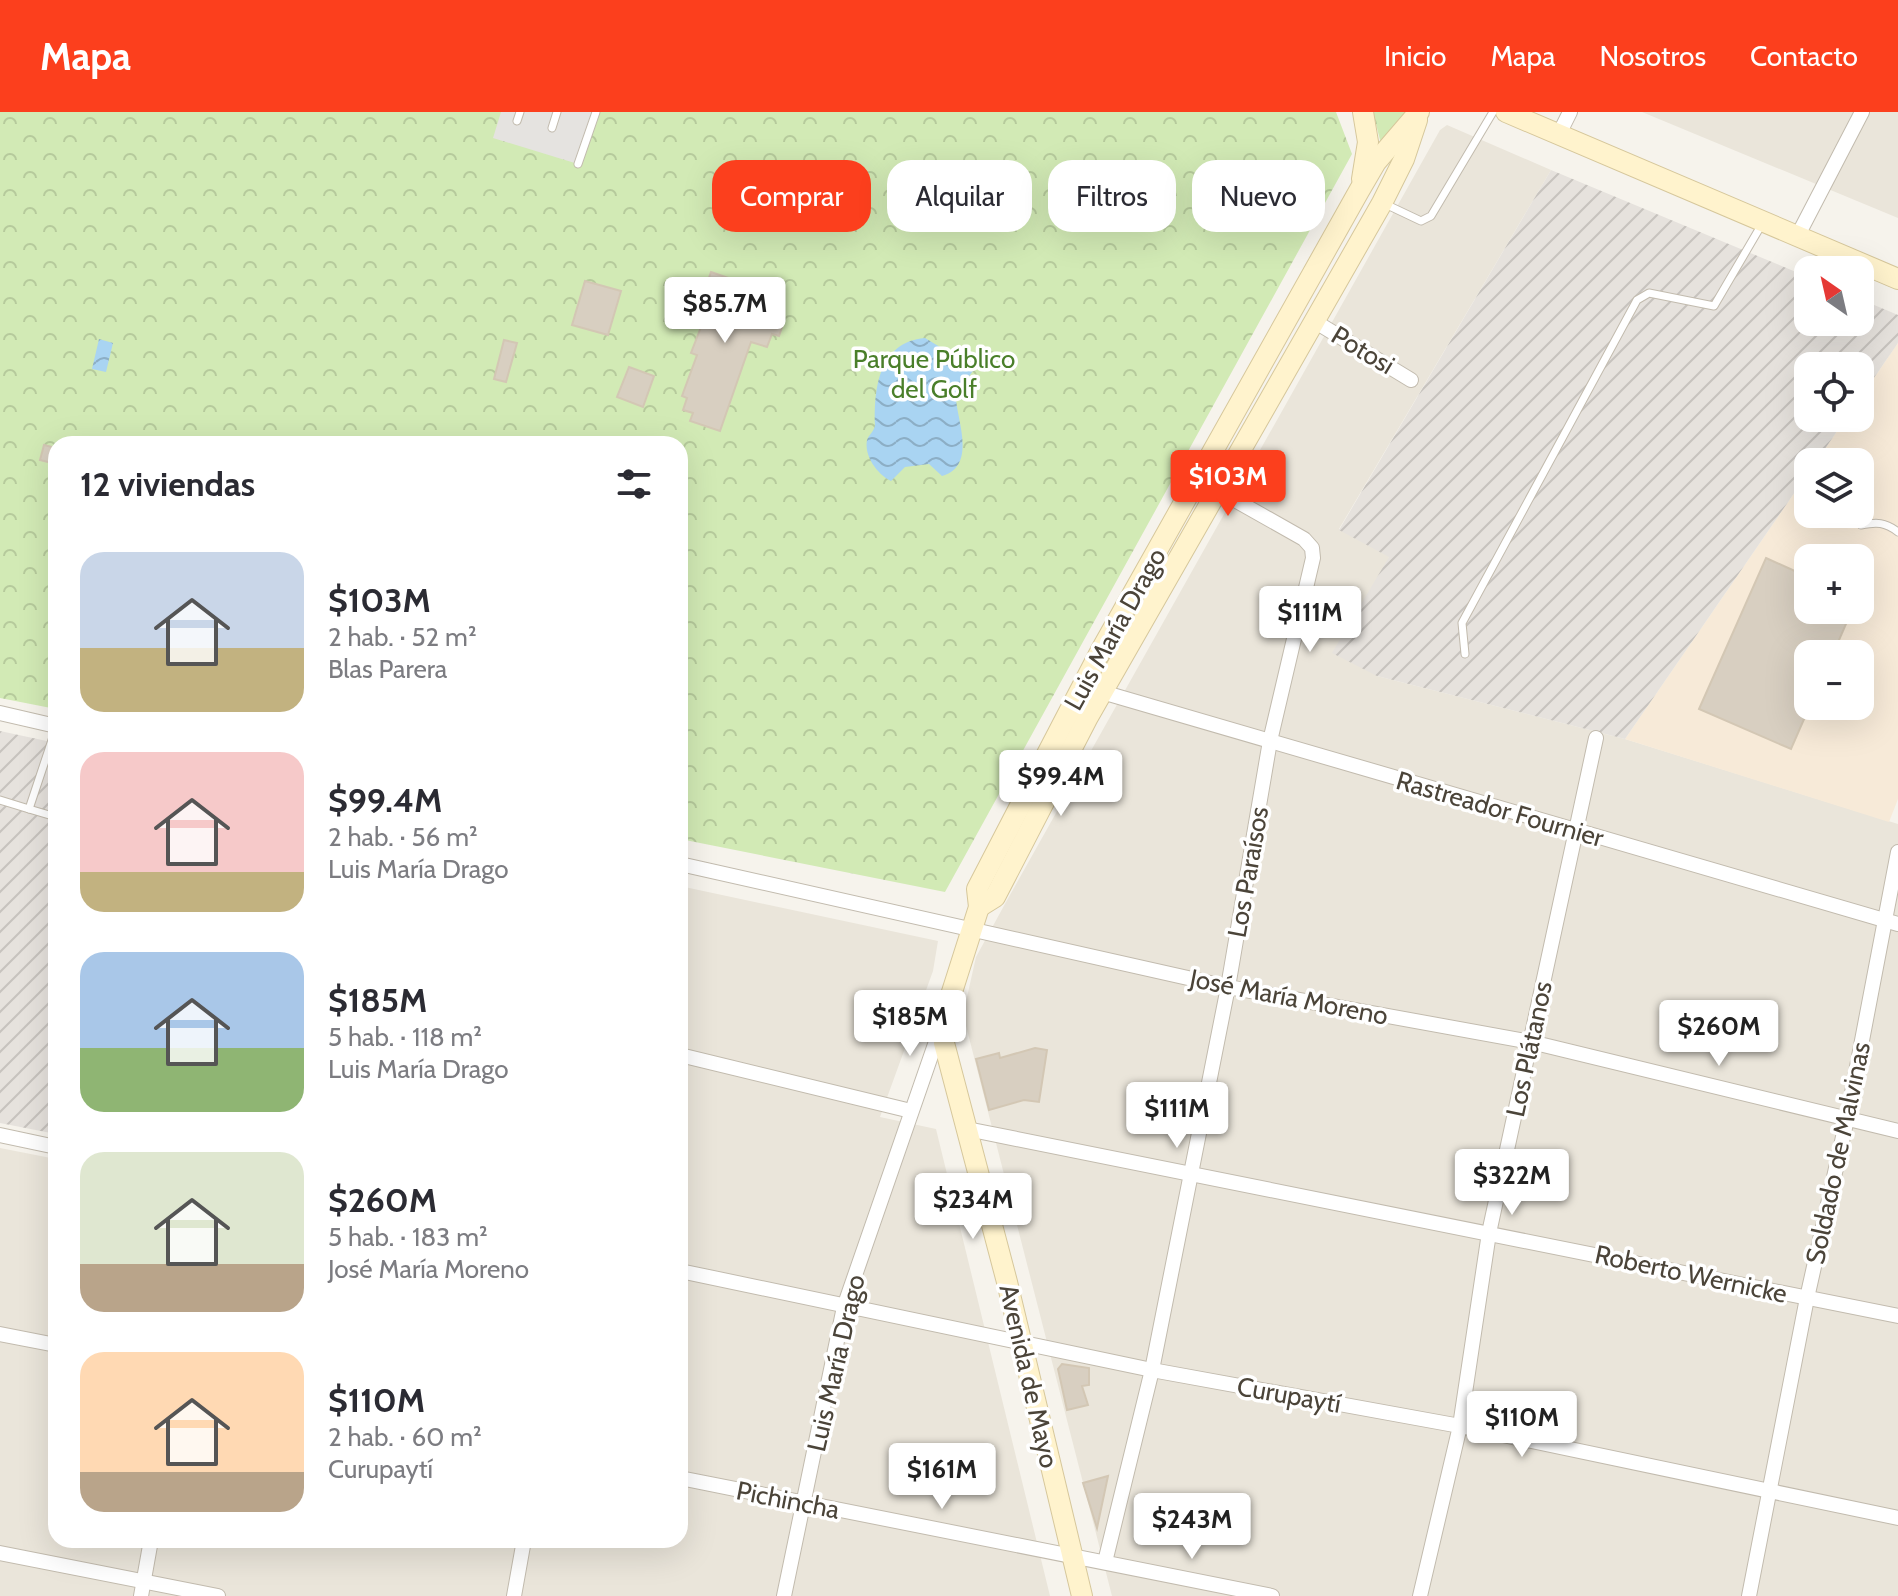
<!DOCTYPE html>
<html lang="es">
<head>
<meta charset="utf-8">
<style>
	:root { --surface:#fff; --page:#f2f2f3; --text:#2b2b33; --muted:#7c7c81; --accent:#fc3f1d }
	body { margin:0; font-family:Cabin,sans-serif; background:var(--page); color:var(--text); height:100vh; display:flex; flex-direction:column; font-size:30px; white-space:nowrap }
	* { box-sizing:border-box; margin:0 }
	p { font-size:26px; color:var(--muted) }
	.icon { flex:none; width:44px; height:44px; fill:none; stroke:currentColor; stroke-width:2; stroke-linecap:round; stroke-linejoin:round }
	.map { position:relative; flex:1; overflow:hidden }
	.panel { position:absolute; left:48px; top:324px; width:640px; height:1112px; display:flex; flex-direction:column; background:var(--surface); border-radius:24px; box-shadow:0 8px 32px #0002 }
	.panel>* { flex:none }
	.top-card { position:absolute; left:712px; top:48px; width:760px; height:72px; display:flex; gap:16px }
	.needle { width:52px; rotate:326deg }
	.tools { position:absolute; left:1794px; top:144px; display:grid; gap:16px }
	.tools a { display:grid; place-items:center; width:80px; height:80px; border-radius:16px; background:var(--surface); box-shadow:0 8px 32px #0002; font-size:40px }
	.price { position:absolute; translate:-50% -68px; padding:0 18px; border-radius:8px; background:#fff; color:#222; font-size:26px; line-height:52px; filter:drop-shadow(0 2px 4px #0008) }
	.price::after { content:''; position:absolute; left:50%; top:48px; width:24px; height:18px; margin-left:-12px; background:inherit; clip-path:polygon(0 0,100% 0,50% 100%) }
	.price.active { background:var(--accent); color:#fff }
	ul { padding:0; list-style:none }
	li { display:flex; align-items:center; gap:24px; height:200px; padding:0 32px }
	li span { display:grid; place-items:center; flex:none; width:224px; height:160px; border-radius:24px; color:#555 }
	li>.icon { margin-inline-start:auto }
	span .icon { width:96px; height:96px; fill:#fffc; stroke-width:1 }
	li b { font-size:34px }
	h2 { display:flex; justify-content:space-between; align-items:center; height:96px; padding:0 32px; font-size:34px }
	.pill { padding:0 28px; border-radius:24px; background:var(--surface); box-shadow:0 8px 32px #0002; font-size:28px; line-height:72px }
	.pill.active { background:var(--accent); color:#fff }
	header { display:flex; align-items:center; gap:48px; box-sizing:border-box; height:112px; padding:0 40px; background:var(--accent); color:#fff }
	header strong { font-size:38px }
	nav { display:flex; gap:44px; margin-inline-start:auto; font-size:28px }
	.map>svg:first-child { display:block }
	.residential { fill:#eae5da }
	.commercial { fill:#f7ead8; fill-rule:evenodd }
	.industrial { fill:url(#industrial-furrows) }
	.park { fill:url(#park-crowns) }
	.parking { fill:#e5e3e0 }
	.water { fill:url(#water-waves) }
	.building { fill:#d8cfc1; stroke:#d3c7b4; stroke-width:2 }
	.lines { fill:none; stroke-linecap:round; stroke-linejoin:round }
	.service-casing { stroke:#c2bbae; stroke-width:9 }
	.minor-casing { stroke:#c2bbae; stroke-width:16 }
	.secondary-casing { stroke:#d6c79b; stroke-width:22 }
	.service { stroke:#fff; stroke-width:7 }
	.minor { stroke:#fff; stroke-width:14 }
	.secondary { stroke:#fff3cd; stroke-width:20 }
	.labels { text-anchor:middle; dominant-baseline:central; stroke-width:7; stroke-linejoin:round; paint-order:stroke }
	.street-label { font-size:26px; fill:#4b4439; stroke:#fff }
	.park-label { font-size:26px; fill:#4a7f2a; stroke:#fff }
</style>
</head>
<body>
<header>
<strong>Mapa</strong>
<nav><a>Inicio</a><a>Mapa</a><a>Nosotros</a><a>Contacto</a></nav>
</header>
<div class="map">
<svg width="1898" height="1484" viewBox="0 0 1898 1484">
	<defs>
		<pattern id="industrial-furrows" width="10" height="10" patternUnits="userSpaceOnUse" patternTransform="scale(2)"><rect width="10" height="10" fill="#e6e2dd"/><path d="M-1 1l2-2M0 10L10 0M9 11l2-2" fill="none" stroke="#c7c3be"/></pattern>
		<pattern id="park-crowns" width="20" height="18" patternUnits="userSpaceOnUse" patternTransform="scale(2)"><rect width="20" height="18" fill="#d2eab5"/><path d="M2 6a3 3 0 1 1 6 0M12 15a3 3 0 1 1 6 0" fill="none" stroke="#b6ca9c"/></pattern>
		<pattern id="water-waves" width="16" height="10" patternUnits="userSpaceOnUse" patternTransform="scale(2)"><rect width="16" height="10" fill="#a9d4f2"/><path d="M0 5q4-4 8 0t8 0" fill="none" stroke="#8caec5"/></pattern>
	</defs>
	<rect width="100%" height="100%" fill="#f6f3ec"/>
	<g class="residential">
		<path d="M1642 0H1898V106Z"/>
		<path d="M1447 13 1551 58 1339 417 1389 444 1377 564 1625 627 1898 712V1484H1112L964 906 967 885 976 845 1006 790 1440 18Z"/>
		<path d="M680 774 938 829 933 859 880 1005 936 1017 1050 1484H0V1036L56 1047V1428H680Z"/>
	</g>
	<path class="commercial" d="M1898 231V687L1889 710 1625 627 1808 361V402H1860V350H1816L1846 306H1860V286ZM1808 446H1860V498H1808ZM1808 542H1860V594H1808Z"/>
	<g class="industrial">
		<path d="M1551 58 1808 165V210H1860V187L1898 203V231L1860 286V254H1808V306H1846L1816 350H1808V361L1625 627 1377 564 1332 541 1389 445 1339 418Z"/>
		<path d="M0 619 56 631V1022L0 1011Z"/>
	</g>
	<g class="park">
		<path d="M0 0H1336L1352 42 945 780 680 727V332H56V597L0 586Z"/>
		<path d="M1373 0H1407L1385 27 1380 28Z"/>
	</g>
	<path class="parking" d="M501 0H594L578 52 493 26Z"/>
	<g class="water">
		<path d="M925 226 975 256 956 283C955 304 979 354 942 364L929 352 905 355 891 369C877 362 864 344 867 328 869 322 875 319 875 312 874 276 879 230 925 226Z"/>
		<path d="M99 227 113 231 106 260 92 257Z"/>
	</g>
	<g class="building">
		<path d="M711 160 760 177 758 186 781 194 776 209 783 212 779 224 772 222 767 235 751 230 720 319 690 309 693 301 683 298 687 286 682 284 697 243 691 241 701 215 693 212Z"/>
		<path d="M585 169 621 179 608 223 572 213Z"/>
		<path d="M504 228 517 231 506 270 494 267Z"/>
		<path d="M629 255 654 264 643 295 617 285Z"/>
		<path d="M44 333 56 336V352L40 348Z"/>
		<path d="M1766 446 1808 465V498H1852L1833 542H1808V598L1791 637 1699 597Z"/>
		<path d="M1035 936 1047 938 1039 990 1024 988 989 998 976 947 999 941 1000 946Z"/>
		<path d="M1062 1252 1089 1256V1273L1082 1274 1088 1293 1067 1298 1058 1257Z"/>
		<path d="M1108 1364 1097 1416 1083 1371Z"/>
	</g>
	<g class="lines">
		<g class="service-casing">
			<g id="service">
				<path d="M517 9 520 0"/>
				<path d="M552 16 557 0"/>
				<path d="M578 52 596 0"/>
				<path d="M1383 91 1421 109 1431 104 1493 0"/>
				<path d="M1861 413C1877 410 1885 410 1898 420"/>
				<path d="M1465 542 1462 511 1637 188 1649 181 1714 194 1762 112"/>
				<path d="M0 688 29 697 56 616"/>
				<path d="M29 697 56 705"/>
			</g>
		</g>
		<g class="minor-casing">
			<g id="minor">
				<path d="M1559 22 1570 0"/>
				<path d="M1797 125 1862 0"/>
				<path d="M1314 209 1411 268"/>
				<path d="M1102 580 1898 812"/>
				<path d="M0 601 56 614"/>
				<path d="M680 752 1228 875 1531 930 1898 1019"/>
				<path d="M680 943 911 999"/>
				<path d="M967 1017 1898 1204"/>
				<path d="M0 1023 56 1035"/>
				<path d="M680 1159 1152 1258 1460 1314 1898 1406"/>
				<path d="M0 1222 56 1233"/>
				<path d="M680 1366 1272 1484"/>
				<path d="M0 1441 218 1484"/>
				<path d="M1105 1450 1152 1258 1228 875 1270 629 1313 446 1312 436 1304 427 1219 379"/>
				<path d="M141 1484 151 1428"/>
				<path d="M514 1484 524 1428"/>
				<path d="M784 1484 844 1195 941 915"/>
				<path d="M1420 1484 1460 1314 1489 1121 1596 626"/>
				<path d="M1749 1484 1807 1186 1847 1007 1898 740"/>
			</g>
		</g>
		<g class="secondary-casing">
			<g id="secondary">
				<path d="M1506 0 1898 167"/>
				<path d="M1362 67 1368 30 1363 0"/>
				<path d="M979 795 995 785 1088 605 1382 91 1404 47 1417 8"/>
				<path d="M1082 1484 1007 1170 944 931V905L979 795 977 777 1100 540 1359 79 1376 50 1419 0"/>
			</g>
		</g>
		<use href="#service" class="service"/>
		<use href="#minor" class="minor"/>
		<use href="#secondary" class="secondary"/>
	</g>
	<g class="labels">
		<g class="street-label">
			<text transform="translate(1363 238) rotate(31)">Potosi</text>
			<text transform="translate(1115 517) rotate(-61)">Luis María Drago</text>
			<text transform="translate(1500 697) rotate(16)">Rastreador Fournier</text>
			<text transform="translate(1248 760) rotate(-80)">Los Paraísos</text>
			<text transform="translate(1289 885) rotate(11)">José María Moreno</text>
			<text transform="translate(1529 937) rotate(-78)">Los Plátanos</text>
			<text transform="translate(1838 1041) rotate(-78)">Soldado de Malvinas</text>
			<text transform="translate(1691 1162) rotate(12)">Roberto Wernicke</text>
			<text transform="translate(836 1251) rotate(-77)">Luis María Drago</text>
			<text transform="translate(1029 1264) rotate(77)">Avenida de Mayo</text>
			<text transform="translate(1289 1283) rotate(10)">Curupaytí</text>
			<text transform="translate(788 1388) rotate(11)">Pichincha</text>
		</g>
		<g class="park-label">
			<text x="934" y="247">Parque Público<tspan x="934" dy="30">del Golf</tspan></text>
		</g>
	</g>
</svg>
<div class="tools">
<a><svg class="needle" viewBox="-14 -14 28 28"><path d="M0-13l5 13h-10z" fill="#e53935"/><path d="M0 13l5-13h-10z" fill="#7c7c81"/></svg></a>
<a><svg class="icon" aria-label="locate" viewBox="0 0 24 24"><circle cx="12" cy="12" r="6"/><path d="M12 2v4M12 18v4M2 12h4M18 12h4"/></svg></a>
<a><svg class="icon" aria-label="layers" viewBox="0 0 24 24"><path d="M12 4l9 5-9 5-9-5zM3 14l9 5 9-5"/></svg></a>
<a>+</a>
<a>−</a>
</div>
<b class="price" style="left:725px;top:233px">$85.7M</b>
<b class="price active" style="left:1228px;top:406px">$103M</b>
<b class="price" style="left:1310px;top:542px">$111M</b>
<b class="price" style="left:1061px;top:706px">$99.4M</b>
<b class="price" style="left:910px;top:946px">$185M</b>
<b class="price" style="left:1719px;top:956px">$260M</b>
<b class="price" style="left:1177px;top:1038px">$111M</b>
<b class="price" style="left:1512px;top:1105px">$322M</b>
<b class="price" style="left:973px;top:1129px">$234M</b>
<b class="price" style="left:1522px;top:1347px">$110M</b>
<b class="price" style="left:942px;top:1399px">$161M</b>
<b class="price" style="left:1192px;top:1449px">$243M</b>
<div class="top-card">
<a class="pill active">Comprar</a>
<a class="pill">Alquilar</a>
<a class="pill">Filtros</a>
<a class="pill">Nuevo</a>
</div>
<section class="panel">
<h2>12 viviendas<svg class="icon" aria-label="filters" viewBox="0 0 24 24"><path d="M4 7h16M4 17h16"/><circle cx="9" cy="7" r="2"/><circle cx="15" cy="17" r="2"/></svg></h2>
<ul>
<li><span style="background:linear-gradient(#c9d6e8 60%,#c2b280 0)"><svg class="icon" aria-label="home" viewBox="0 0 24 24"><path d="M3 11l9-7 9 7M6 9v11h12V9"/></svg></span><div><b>$103M</b><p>2 hab. · 52 m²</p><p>Blas Parera</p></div></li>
<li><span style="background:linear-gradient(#f6c9c9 75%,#c2b280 0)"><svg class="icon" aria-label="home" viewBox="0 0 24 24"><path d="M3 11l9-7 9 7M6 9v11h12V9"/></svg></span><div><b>$99.4M</b><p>2 hab. · 56 m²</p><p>Luis María Drago</p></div></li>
<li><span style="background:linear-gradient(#a9c7e8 60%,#8fb573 0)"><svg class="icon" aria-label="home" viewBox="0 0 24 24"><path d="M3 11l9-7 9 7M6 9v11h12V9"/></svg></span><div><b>$185M</b><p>5 hab. · 118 m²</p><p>Luis María Drago</p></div></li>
<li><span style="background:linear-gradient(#dfe7d0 70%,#b9a48a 0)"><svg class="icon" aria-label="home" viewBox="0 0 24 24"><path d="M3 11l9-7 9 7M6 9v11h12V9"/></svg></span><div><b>$260M</b><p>5 hab. · 183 m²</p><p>José María Moreno</p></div></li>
<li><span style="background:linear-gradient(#ffd9b3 75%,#b9a48a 0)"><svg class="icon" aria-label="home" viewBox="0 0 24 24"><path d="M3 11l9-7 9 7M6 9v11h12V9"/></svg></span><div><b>$110M</b><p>2 hab. · 60 m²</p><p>Curupaytí</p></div></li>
</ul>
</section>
</div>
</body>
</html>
